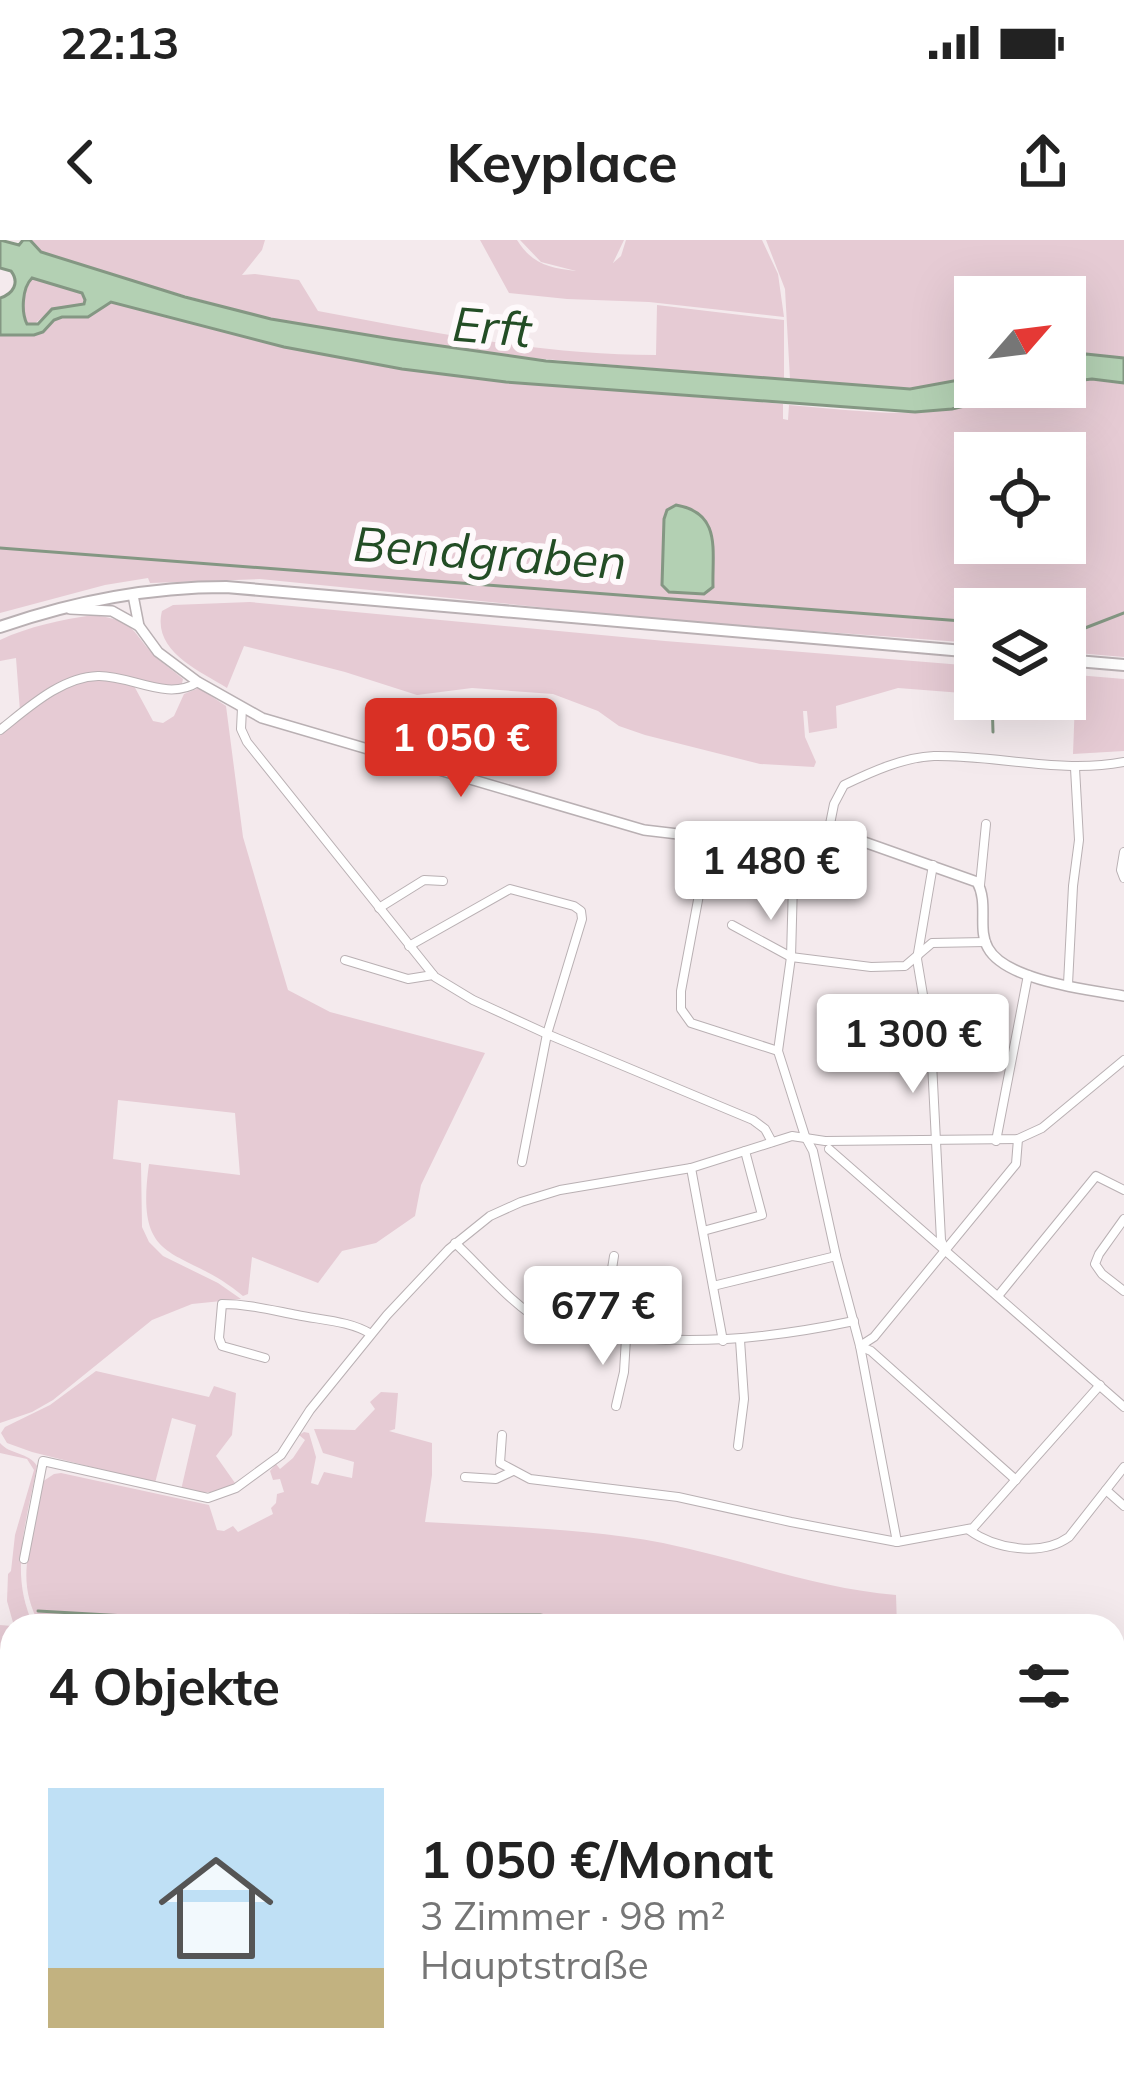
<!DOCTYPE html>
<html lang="de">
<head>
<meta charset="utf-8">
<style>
	:root { --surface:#fff; --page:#f6f6f6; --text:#222; --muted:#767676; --line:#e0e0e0; --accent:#d93025 }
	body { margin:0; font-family:Mulish,sans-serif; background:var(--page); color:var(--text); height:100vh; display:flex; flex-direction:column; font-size:45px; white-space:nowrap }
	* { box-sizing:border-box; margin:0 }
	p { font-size:39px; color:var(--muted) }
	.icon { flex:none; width:66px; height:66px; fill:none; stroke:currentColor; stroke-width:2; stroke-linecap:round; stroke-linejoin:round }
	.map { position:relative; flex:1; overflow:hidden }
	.sheet { position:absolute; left:0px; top:1374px; width:1125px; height:468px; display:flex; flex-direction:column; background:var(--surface); border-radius:36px 36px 0 0; box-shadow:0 12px 48px #0002 }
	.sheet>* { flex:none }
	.needle { width:78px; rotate:62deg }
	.fabs { position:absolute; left:954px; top:36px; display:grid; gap:24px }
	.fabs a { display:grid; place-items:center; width:132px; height:132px; border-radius:0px; background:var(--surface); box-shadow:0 12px 48px #0002; font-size:60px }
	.price { position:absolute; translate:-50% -102px; padding:0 27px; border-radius:12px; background:#fff; color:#222; font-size:39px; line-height:78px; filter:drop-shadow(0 3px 6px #0008) }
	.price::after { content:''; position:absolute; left:50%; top:72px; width:36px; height:27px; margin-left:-18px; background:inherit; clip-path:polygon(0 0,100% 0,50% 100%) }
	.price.active { background:var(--accent); color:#fff }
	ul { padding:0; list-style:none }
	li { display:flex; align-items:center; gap:36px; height:300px; padding:0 48px }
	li+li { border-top:3px solid var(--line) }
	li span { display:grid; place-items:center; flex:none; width:336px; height:240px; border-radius:0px; color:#555 }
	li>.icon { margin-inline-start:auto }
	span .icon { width:144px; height:144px; fill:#fffc; stroke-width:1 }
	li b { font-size:51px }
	h2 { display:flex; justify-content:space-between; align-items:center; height:144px; padding:0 48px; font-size:51px }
	.status { display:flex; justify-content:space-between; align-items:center; height:84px; padding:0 60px; background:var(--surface); direction:ltr }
	.status svg { height:33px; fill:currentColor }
	header { display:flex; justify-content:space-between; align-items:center; height:156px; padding:0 48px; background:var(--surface); font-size:54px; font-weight:700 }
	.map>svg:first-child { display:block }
	.green { fill:#e6cbd4; fill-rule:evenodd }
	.water { fill:#b3d0b3; stroke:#849783; stroke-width:3; fill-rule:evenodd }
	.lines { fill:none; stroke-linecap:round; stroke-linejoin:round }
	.stream { stroke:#849783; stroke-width:3 }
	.minor-casing { stroke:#b9b0b3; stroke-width:10 }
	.tertiary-casing { stroke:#b9b0b3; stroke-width:12 }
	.secondary-casing { stroke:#b9b0b3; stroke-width:14 }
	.minor { stroke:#fff; stroke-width:8 }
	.tertiary { stroke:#fff; stroke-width:9 }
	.secondary { stroke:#fff; stroke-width:10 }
	.labels { text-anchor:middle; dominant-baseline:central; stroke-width:12; stroke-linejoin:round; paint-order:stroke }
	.water-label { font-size:48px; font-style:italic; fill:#234d25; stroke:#fef9fb }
</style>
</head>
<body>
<div class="status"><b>22:13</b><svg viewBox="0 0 49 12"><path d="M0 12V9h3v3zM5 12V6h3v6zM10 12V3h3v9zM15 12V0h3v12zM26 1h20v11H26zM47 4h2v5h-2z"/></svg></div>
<header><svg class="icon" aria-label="back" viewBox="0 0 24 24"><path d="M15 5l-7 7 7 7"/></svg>Keyplace<svg class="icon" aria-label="share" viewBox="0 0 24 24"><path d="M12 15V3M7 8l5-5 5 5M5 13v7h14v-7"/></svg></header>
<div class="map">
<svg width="1124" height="1842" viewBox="0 0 1124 1842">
	<rect width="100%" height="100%" fill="#f4eaed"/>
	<g class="green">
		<path d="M30 0H265L262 10 242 35 255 34 299 40 318 71C430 92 542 115 656 115L657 65 784 80V139L483 114 271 79 100 32 41 12Z"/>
		<path d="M480 0H517C532 24 549 28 576 31L541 22 520 0H624L613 23 621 16 626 0H762L778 34 784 77 649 62 567 59 509 53Z"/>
		<path d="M766 0H1124V118L1086 114 1065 117V57H975V137L910 149 790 139 785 49Z"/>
		<path d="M31 38 82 53 85 60 84 65 52 69 32 86 27 84C21 72 22 48 31 38Z"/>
		<path d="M108 62 284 107 402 129 506 142 783 164V179L788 180 789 165C843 169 899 178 952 169 990 162 1026 147 1065 147V142L1092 139 1124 143V417L1065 412V369H975V403L678 381 260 339 150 343 148 338 105 345 0 373V95C12 95 29 98 39 93 55 86 39 88 54 80 73 68 81 88 108 62ZM975 213H1065V303H975Z"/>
		<path d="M250 362 665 401 975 426V454L898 448 836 466 837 488 809 493 807 471H803L805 497 816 522 814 527 760 524 645 495 619 486 598 471 553 454 472 448 417 455 345 432 244 406 227 448C198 430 152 411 162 371L173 365Z"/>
		<path d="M93 375C139 381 130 392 158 419 166 426 175 432 183 439L181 448 92 434 20 471 16 418 0 421V400C30 386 60 380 93 375Z"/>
		<path d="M1065 434 1124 439V511L1073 514 1075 461 1048 459H1065Z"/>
		<path d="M100 439 133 444 153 481 163 483 174 476 184 454 199 448 226 466 243 597 288 750 330 772 485 813 421 945 415 976 376 1003 342 1011 318 1043 252 1017 248 1054 243 1056C181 1004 134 1030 149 924L240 935 235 873 118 860 113 919 141 923 142 987 149 1002 163 1016 218 1043 241 1059 192 1064 152 1080 53 1160 32 1172 0 1183V493C29 469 61 443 100 439Z"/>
		<path d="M96 1131 209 1157 214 1146 236 1153 232 1195 216 1216 235 1243C216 1254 203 1254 181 1250L196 1185 172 1178 155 1243 32 1212 7 1203 1 1193 5 1187 50 1165Z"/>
		<path d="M381 1152 398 1153 395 1189 389 1191 432 1203V1235L425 1282C504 1287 585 1288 663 1303 742 1319 815 1348 896 1355L897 1386H593L547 1380 478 1379 73 1380 40 1386C21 1349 25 1327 33 1290 36 1277 38 1258 42 1242L54 1234 61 1233 209 1265 217 1290 224 1291 233 1286 238 1292 273 1274 271 1268 276 1263 277 1254 284 1252 280 1239 273 1240 270 1231 276 1224 280 1229 293 1218 305 1200 299 1195 304 1192 309 1193 316 1217 311 1243 318 1245 324 1232 352 1238 354 1222 323 1213 314 1189 355 1190 375 1169 370 1162Z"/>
		<path d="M0 1203C10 1215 29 1212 37 1226 27 1280 8 1334 34 1386H14L7 1361 8 1334 11 1331 15 1295 34 1230 27 1219 0 1213Z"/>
		<path d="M0 1385 12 1386V1830H24V1842H0Z"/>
		<path d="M1113 1445 1124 1446V1842H530L506 1830H1113Z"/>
	</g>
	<g class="water">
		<path d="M0 0 19 5 23 0H30L41 12 185 57 271 79 392 99 546 121 910 149 975 137V147H1044L952 169 915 172 506 142 402 129 284 107 111 62 88 77H62L54 80 43 92 34 95H0V58C13 54 20 43 11 31L0 28ZM32 38 82 53 85 60 84 64 52 69 38 84H27C21 72 22 48 32 38Z"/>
		<path d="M1086 114 1124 118V143L1092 139 1065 142V117Z"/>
		<path d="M676 265C722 273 712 310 713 347L704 354 669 352 662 345 664 279 667 270Z"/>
	</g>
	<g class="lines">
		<g class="stream">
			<path d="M0 308 975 382"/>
			<path d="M1065 389 1085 388 1124 373"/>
			<path d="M992 459 993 492"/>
			<path d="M38 1371 126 1376 540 1375 606 1386"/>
			<path d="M1113 1438 1124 1439"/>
		</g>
		<g class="minor-casing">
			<g id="minor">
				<path d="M242 468 241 489 247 502 435 737 473 760 547 794 753 880 765 889 772 902"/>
				<path d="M0 490C28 468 61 437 98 436 131 435 167 462 198 442"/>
				<path d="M751 594 780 622 793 643 791 717 778 811 805 896 813 911 836 1016 860 1106 897 1302"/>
				<path d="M828 594 834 564 844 545C871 532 904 517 934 516 998 515 1060 534 1124 522"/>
				<path d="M710 596 681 751V769L691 783 778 811"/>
				<path d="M1124 612 1121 630 1124 638"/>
				<path d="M933 625 917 719 931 803 941 1000 945 1010"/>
				<path d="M980 645 986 584"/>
				<path d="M379 668 424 640 443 641"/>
				<path d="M732 685 791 717 871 727 905 726 932 703 986 702"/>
				<path d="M409 706 510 649 574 666 581 671 582 679 547 794 522 922"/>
				<path d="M345 720 408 739 433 735"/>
				<path d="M1068 744 1073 646 1079 600 1075 528"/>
				<path d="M996 901 1028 735"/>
				<path d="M829 909 1124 1167"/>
				<path d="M691 928 723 1101"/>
				<path d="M1124 979 1099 1014 1095 1024 1102 1034 1124 1051"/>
				<path d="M703 991 762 975 745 911"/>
				<path d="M455 1003C479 1025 516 1069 544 1082 560 1090 581 1090 598 1093 685 1107 768 1099 854 1081"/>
				<path d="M713 1046 836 1016"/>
				<path d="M998 1056 1096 936 1124 950"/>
				<path d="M602 1093 614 1016"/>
				<path d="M265 1118 222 1106 219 1098 222 1064C248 1064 271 1070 297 1075 321 1080 350 1081 371 1094"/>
				<path d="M616 1166 624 1132 626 1098"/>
				<path d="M502 1195 500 1223 530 1239 678 1257 791 1282 897 1302 973 1288 1100 1145"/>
				<path d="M738 1206 744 1159 740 1100"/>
				<path d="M465 1237 496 1239 513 1231"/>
				<path d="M1016 1240 871 1111 860 1106 874 1097 1016 924 1018 899"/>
				<path d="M1106 1250 1124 1266"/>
				<path d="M969 1290C995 1309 1041 1317 1069 1297L1124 1227"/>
				<path d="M24 1319 43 1221 208 1258 236 1248 281 1215 310 1170 387 1075 449 1009 490 976 521 962 560 950 691 928 792 896 825 901 1018 899 1042 888 1124 820"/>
			</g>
		</g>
		<g class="tertiary-casing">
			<g id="tertiary">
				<path d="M133 355 139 386 158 412 198 442 262 478 644 590 695 596 782 593 850 597 977 642C989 663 977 689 988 708 1006 741 1090 750 1124 756"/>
				<path d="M70 369 112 371 139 386"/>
			</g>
		</g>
		<g class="secondary-casing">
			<g id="secondary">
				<path d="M0 387C72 362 150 347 226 347L975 412"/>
				<path d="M1065 420 1124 425"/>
			</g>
		</g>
		<use href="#minor" class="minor"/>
		<use href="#tertiary" class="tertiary"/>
		<use href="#secondary" class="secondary"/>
	</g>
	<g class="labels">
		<g class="water-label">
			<text transform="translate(492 86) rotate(5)">Erft</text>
			<text transform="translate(490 312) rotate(4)">Bendgraben</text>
		</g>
	</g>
</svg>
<div class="fabs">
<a><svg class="needle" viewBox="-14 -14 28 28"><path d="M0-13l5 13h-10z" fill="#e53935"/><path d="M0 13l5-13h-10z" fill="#767676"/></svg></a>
<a><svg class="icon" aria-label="locate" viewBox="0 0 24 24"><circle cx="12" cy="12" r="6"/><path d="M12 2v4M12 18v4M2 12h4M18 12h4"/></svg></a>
<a><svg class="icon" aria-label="layers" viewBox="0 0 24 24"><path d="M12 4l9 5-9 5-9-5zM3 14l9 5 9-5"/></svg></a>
</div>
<b class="price active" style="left:461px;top:560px">1 050 €</b>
<b class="price" style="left:771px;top:683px">1 480 €</b>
<b class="price" style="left:913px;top:856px">1 300 €</b>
<b class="price" style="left:603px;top:1128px">677 €</b>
<section class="sheet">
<h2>4 Objekte<svg class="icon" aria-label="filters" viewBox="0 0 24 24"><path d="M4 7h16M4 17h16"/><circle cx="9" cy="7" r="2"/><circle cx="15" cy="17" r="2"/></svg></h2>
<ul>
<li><span style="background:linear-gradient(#bfe0f5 75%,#c2b280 0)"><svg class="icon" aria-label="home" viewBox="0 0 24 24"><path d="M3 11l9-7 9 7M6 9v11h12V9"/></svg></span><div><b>1 050 €/Monat</b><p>3 Zimmer · 98 m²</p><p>Hauptstraße</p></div></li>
</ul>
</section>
</div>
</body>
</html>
